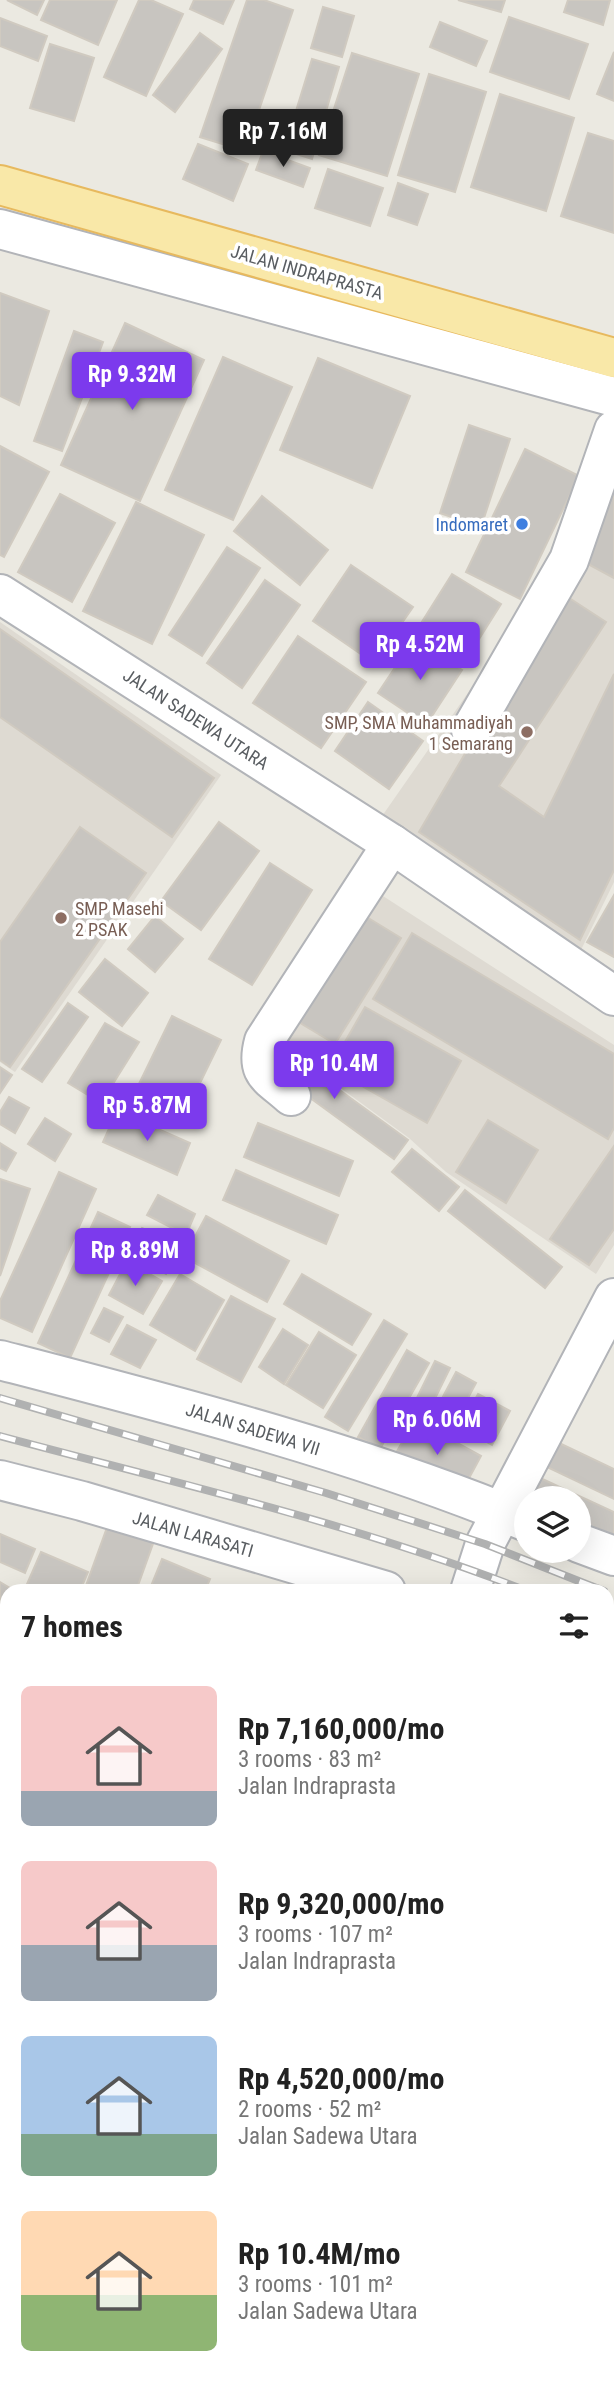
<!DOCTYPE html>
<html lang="en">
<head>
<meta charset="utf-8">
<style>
	:root { --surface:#fff; --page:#f2f2f2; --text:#222; --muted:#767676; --accent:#7c3aed }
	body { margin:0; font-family:"Roboto Condensed",sans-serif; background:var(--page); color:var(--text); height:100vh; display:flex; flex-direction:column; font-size:26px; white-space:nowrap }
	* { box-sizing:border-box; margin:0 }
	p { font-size:23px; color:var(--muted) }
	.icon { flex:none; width:38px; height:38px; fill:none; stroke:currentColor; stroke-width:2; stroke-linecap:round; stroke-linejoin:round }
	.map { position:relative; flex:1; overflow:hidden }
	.panel { position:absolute; left:0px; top:1584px; width:614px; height:800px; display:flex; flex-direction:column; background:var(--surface); border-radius:21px 21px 0 0; box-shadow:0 7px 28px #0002 }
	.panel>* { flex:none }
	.controls { position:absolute; left:514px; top:1486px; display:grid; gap:14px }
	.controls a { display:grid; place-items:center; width:77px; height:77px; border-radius:50%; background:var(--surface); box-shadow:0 7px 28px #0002; font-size:35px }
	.price { position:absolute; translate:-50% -60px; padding:0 16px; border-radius:7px; background:var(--accent); color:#fff; font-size:23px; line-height:46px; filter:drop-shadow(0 2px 4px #0008) }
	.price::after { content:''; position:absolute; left:50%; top:42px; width:21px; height:16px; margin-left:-10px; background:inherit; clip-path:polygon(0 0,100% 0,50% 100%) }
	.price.selected { background:#222; color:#fff }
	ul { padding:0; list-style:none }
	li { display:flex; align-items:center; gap:21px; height:175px; padding:0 21px }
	li span { display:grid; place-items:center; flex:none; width:196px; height:140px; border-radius:10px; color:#555 }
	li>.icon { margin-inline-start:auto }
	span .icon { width:84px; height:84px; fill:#fffc; stroke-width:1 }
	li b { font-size:30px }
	h2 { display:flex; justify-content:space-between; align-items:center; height:84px; padding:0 21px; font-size:30px }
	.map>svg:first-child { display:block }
	.education { fill:#dedad2 }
	.building { fill:#c8c5c0; stroke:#d0cac0; stroke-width:2 }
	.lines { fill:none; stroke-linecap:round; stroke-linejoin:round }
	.street-casing { stroke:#b2b4b8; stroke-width:42 }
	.primary-casing { stroke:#e7b95e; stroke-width:42 }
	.street { stroke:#fff; stroke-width:38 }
	.primary { stroke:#f9e8a8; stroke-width:38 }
	.rail-casing { stroke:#b0b1b1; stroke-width:8 }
	.rail { stroke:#fff; stroke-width:5; stroke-dasharray:16; stroke-linecap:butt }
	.shop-dot { fill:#3f7fe0; stroke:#fff; stroke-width:2.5 }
	.education-dot { fill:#8d6e63; stroke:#fff; stroke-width:2.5 }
	.labels { text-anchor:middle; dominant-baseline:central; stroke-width:7; stroke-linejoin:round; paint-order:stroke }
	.street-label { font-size:18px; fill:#595d61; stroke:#fff }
	.shop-label { font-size:18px; fill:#366cbe; stroke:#fff; text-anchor:end }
	.education-label { font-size:18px; fill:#785e54; stroke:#fff; text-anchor:end }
</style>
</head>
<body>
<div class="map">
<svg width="614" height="2382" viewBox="0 0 614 2382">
	<rect width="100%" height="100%" fill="#ebe9e1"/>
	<g class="education">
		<path d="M614 441V882L580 952 380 819 502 644 576 505Z"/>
		<path d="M0 622 221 775 15 1072 0 1062Z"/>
		<path d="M352 876 614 1045V1245L596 1274 446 1172 409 1138 257 1027Z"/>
	</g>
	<g class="building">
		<path d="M7 0H44L37 15Z"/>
		<path d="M50 0H117L98 45 41 20Z"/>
		<path d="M139 0H151L183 14 146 96 104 77Z"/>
		<path d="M194 0H234L223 24 190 9Z"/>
		<path d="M247 0H264L293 10 245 151 200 137Z"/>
		<path d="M458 0H505L501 12Z"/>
		<path d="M568 0H610L603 25 564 12Z"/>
		<path d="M323 7 354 16 342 57 311 48Z"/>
		<path d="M509 17 588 44 569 99 490 72Z"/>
		<path d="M0 18 47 36 38 61 0 46Z"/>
		<path d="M440 22 487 41 476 66 430 47Z"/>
		<path d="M200 33 222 49 175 112 153 95Z"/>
		<path d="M50 44 94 58 74 121 30 108Z"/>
		<path d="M614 52V101L597 94Z"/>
		<path d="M352 53 419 74 387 176 319 155Z"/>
		<path d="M312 59 339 67 312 159 284 150Z"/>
		<path d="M429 74 486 92 455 192 398 175Z"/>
		<path d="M500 94 574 118 546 211 471 187Z"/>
		<path d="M588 133 614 141V233L561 216Z"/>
		<path d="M198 144 248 164 233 201 183 179Z"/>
		<path d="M263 151 310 168 303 187 256 170Z"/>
		<path d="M328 169 383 188 370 226 315 208Z"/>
		<path d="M398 183 428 194 417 225 388 215Z"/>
		<path d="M0 293 49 311 19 405 0 396Z"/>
		<path d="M125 323 204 360 140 501 61 465Z"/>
		<path d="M74 331 103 342 62 451 34 441Z"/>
		<path d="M223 357 292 387 233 520 165 490Z"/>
		<path d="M318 358 410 396 372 488 280 450Z"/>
		<path d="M469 425 510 439 481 527 440 513Z"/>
		<path d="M0 446 49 472 4 557 0 555Z"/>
		<path d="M525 449 579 476 520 599 466 572Z"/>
		<path d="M614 464V578L558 548Z"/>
		<path d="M60 494 115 523 72 602 18 572Z"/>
		<path d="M262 496 328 550 300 585 234 531Z"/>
		<path d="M136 502 204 535 152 644 83 611Z"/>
		<path d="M227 547 260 568 202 656 169 635Z"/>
		<path d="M351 565 413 607 374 663 313 621Z"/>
		<path d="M452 574 501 604 469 655 420 625Z"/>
		<path d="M265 580 300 605 242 688 207 663Z"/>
		<path d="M560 592 606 622 499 786 544 817 614 674V870L580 940 419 832Z"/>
		<path d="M0 629 214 778 172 837 0 717Z"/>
		<path d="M298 636 366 682 321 748 253 703Z"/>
		<path d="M414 639 462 670 426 725 378 693Z"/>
		<path d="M368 702 423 741 389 789 335 751Z"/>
		<path d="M219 822 259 851 201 930 161 901Z"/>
		<path d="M80 827 146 873 10 1067 0 1060V942Z"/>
		<path d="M270 863 312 890 252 985 209 959Z"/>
		<path d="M614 895V957L587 942Z"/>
		<path d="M347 905 401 938 335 1044 282 1012Z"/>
		<path d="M155 916 183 939 155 972 128 949Z"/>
		<path d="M412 933 614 1054V1128L608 1139 373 999Z"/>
		<path d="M105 959 148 993 122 1026 79 992Z"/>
		<path d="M68 1003 88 1017 42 1082 22 1069Z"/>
		<path d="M365 1007 461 1061 427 1123 330 1068Z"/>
		<path d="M172 1016 221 1040 184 1116 135 1092Z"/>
		<path d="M105 1023 139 1042 101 1103 68 1083Z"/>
		<path d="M275 1043 408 1140 394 1159 261 1062Z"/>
		<path d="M0 1067 12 1075 0 1093Z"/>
		<path d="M9 1097 29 1108 15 1133 0 1124V1112Z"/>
		<path d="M117 1111 190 1143 177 1175 103 1142Z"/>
		<path d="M45 1118 71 1134 55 1161 28 1144Z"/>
		<path d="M488 1120 538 1150 506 1203 456 1172Z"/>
		<path d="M258 1123 353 1161 339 1196 244 1157Z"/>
		<path d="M0 1143 16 1153 6 1171 0 1168Z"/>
		<path d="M614 1146V1229L589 1265 550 1239Z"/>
		<path d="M412 1149 459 1187 439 1211 392 1172Z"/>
		<path d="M236 1170 338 1215 326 1244 223 1200Z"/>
		<path d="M59 1172 96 1189 32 1332 0 1318V1301Z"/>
		<path d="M0 1179 30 1189 0 1276Z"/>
		<path d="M465 1190 562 1267 545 1288 448 1211Z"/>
		<path d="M158 1195 195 1214 186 1235 147 1215Z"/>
		<path d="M98 1212 130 1227 70 1358 38 1343Z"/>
		<path d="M206 1216 289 1261 267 1302 184 1257Z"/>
		<path d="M142 1228 180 1248 166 1274 129 1254Z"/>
		<path d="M127 1261 162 1281 143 1314 109 1295Z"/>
		<path d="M180 1274 224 1300 195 1351 150 1325Z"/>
		<path d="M302 1274 371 1314 352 1345 284 1304Z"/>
		<path d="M231 1296 275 1319 241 1382 197 1359Z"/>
		<path d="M104 1308 123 1317 109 1342 91 1333Z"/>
		<path d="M384 1320 407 1334 348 1431 325 1417Z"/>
		<path d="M127 1325 156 1340 140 1368 111 1354Z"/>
		<path d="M283 1329 308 1345 284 1384 259 1367Z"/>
		<path d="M319 1332 356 1355 323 1408 286 1385Z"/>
		<path d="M407 1350 429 1363 380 1449 358 1437Z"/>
		<path d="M435 1361 450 1368 426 1417 411 1410Z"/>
		<path d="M456 1372 476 1383 450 1432 430 1421Z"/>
		<path d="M478 1394 510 1411 492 1445 460 1427Z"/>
		<path d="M415 1420 481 1456 460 1495 393 1458Z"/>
		<path d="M557 1442 614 1469V1499L545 1466Z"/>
		<path d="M538 1477 614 1512V1561L579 1545V1498H528Z"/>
		<path d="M109 1522 155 1538 136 1591H84Z"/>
		<path d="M0 1534 35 1549 25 1573 0 1562Z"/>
		<path d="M41 1552 88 1572 80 1591H24Z"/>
		<path d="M162 1559 210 1579 205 1591H149Z"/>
		<path d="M0 1582 15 1591H7V1611L0 1607Z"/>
		<path d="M0 1633 7 1636 0 1652Z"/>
		<path d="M4 1689 7 1690V1733L0 1729V1698Z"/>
		<path d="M614 1718V1746L607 1744Z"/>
		<path d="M0 1743 7 1746V1771L0 1768Z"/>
		<path d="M607 1749 614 1751V1769L607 1768Z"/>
		<path d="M607 1779H614V1864L607 1863Z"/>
		<path d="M607 1924 614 1927V1985L607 2002Z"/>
		<path d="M0 1958 7 1964V1969L0 1977Z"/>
		<path d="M2 1978 7 1981 6 2036 0 2032V1982Z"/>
		<path d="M607 2013 614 2017V2031L607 2044Z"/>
		<path d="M607 2062 614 2065V2073L607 2089Z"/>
		<path d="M2 2072 7 2075V2118L0 2114Z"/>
		<path d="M614 2091V2110L607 2107Z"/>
		<path d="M0 2130 7 2133V2141L0 2155Z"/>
		<path d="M607 2139 614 2142 607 2160Z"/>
		<path d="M614 2157V2212L607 2208V2170Z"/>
		<path d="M0 2231 7 2233V2255L0 2279Z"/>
		<path d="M7 2284V2307L1 2304Z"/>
		<path d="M614 2294V2370L607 2367V2309Z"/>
		<path d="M186 2376 185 2382 153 2377V2376Z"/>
		<path d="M312 2376H340L338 2382H314L311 2381Z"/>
		<path d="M345 2376H401L399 2382H346L343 2380Z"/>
		<path d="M418 2376H471L469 2382H416Z"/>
		<path d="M481 2376H517V2377L515 2382H478Z"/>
		<path d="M525 2376H551L568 2382H523Z"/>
	</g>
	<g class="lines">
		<g class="street-casing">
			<g id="street">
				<path d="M0 229 614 397"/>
				<path d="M0 594 392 844 614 996"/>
				<path d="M471 730 569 560 614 430"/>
				<path d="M291 1096C269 1076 255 1074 264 1041L392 844"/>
				<path d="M0 1360C177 1406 357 1452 527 1522"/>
				<path d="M0 1480 82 1501 386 1591"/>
				<path d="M579 1543 614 1556"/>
				<path d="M470 1591 485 1544 614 1298"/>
				<path d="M607 1657 614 1660"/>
				<path d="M0 1781 7 1785"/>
				<path d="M0 1858 7 1850"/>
				<path d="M607 1905 614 1907"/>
				<path d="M0 1916 7 1921"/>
				<path d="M607 2252 614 2254"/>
				<path d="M0 2362 7 2364"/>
				<path d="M53 2376 73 2382"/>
				<path d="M260 2376 277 2382"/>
				<path d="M213 2382 215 2376"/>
			</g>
		</g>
		<g class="primary-casing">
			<path id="primary" d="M0 185 614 358"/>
		</g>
		<use href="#street" class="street"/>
		<use href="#primary" class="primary"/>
		<g class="rail-casing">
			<g id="rail">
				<path d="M0 1398 326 1493 485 1544 604 1591"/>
				<path d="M0 1436C176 1483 356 1524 527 1591"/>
				<path d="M607 1622 614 1625"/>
			</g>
		</g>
		<use href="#rail" class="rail"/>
	</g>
	<circle class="shop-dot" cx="522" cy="524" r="7"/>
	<g class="education-dot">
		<circle cx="527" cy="732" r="7"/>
		<circle cx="61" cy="918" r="7"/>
	</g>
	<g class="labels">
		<g class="street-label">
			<text transform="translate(307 272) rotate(16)">JALAN INDRAPRASTA</text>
			<text transform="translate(196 719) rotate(33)">JALAN SADEWA UTARA</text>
			<text transform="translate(253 1429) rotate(17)">JALAN SADEWA VII</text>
			<text transform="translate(193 1534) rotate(16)">JALAN LARASATI</text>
		</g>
		<g class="shop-label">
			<text x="508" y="524">Indomaret</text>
		</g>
		<g class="education-label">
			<text x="513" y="722">SMP, SMA Muhammadiyah<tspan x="513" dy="21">1 Semarang</tspan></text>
			<text x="75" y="908" text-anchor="start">SMP Masehi<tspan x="75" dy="21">2 PSAK</tspan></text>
		</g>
	</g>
</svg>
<div class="controls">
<a><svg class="icon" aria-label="layers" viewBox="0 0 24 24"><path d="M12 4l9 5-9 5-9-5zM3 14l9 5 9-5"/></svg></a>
</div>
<b class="price selected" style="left:283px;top:169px">Rp 7.16M</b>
<b class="price" style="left:132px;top:412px">Rp 9.32M</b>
<b class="price" style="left:420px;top:682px">Rp 4.52M</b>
<b class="price" style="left:334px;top:1101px">Rp 10.4M</b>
<b class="price" style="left:147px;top:1143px">Rp 5.87M</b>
<b class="price" style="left:135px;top:1288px">Rp 8.89M</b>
<b class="price" style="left:437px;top:1457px">Rp 6.06M</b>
<section class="panel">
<h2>7 homes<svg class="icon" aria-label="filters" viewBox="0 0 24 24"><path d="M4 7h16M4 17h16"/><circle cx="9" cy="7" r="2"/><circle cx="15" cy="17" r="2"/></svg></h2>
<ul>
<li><span style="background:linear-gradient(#f6c9c9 75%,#9aa5b1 0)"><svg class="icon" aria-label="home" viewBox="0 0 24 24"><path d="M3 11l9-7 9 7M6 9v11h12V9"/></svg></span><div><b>Rp 7,160,000/mo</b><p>3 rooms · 83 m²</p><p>Jalan Indraprasta</p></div></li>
<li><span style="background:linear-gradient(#f6c9c9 60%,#9aa5b1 0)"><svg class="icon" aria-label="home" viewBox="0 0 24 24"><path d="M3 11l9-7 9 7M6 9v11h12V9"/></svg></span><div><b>Rp 9,320,000/mo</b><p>3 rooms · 107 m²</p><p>Jalan Indraprasta</p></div></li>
<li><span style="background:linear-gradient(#a9c7e8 70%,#7fa58c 0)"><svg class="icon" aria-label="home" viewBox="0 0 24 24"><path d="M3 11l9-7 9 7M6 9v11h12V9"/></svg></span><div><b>Rp 4,520,000/mo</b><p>2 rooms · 52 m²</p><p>Jalan Sadewa Utara</p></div></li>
<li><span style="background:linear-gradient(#ffd9b3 60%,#8fb573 0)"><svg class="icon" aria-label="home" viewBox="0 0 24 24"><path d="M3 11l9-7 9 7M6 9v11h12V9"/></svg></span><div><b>Rp 10.4M/mo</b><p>3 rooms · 101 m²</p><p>Jalan Sadewa Utara</p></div></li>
</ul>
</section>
</div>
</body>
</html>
